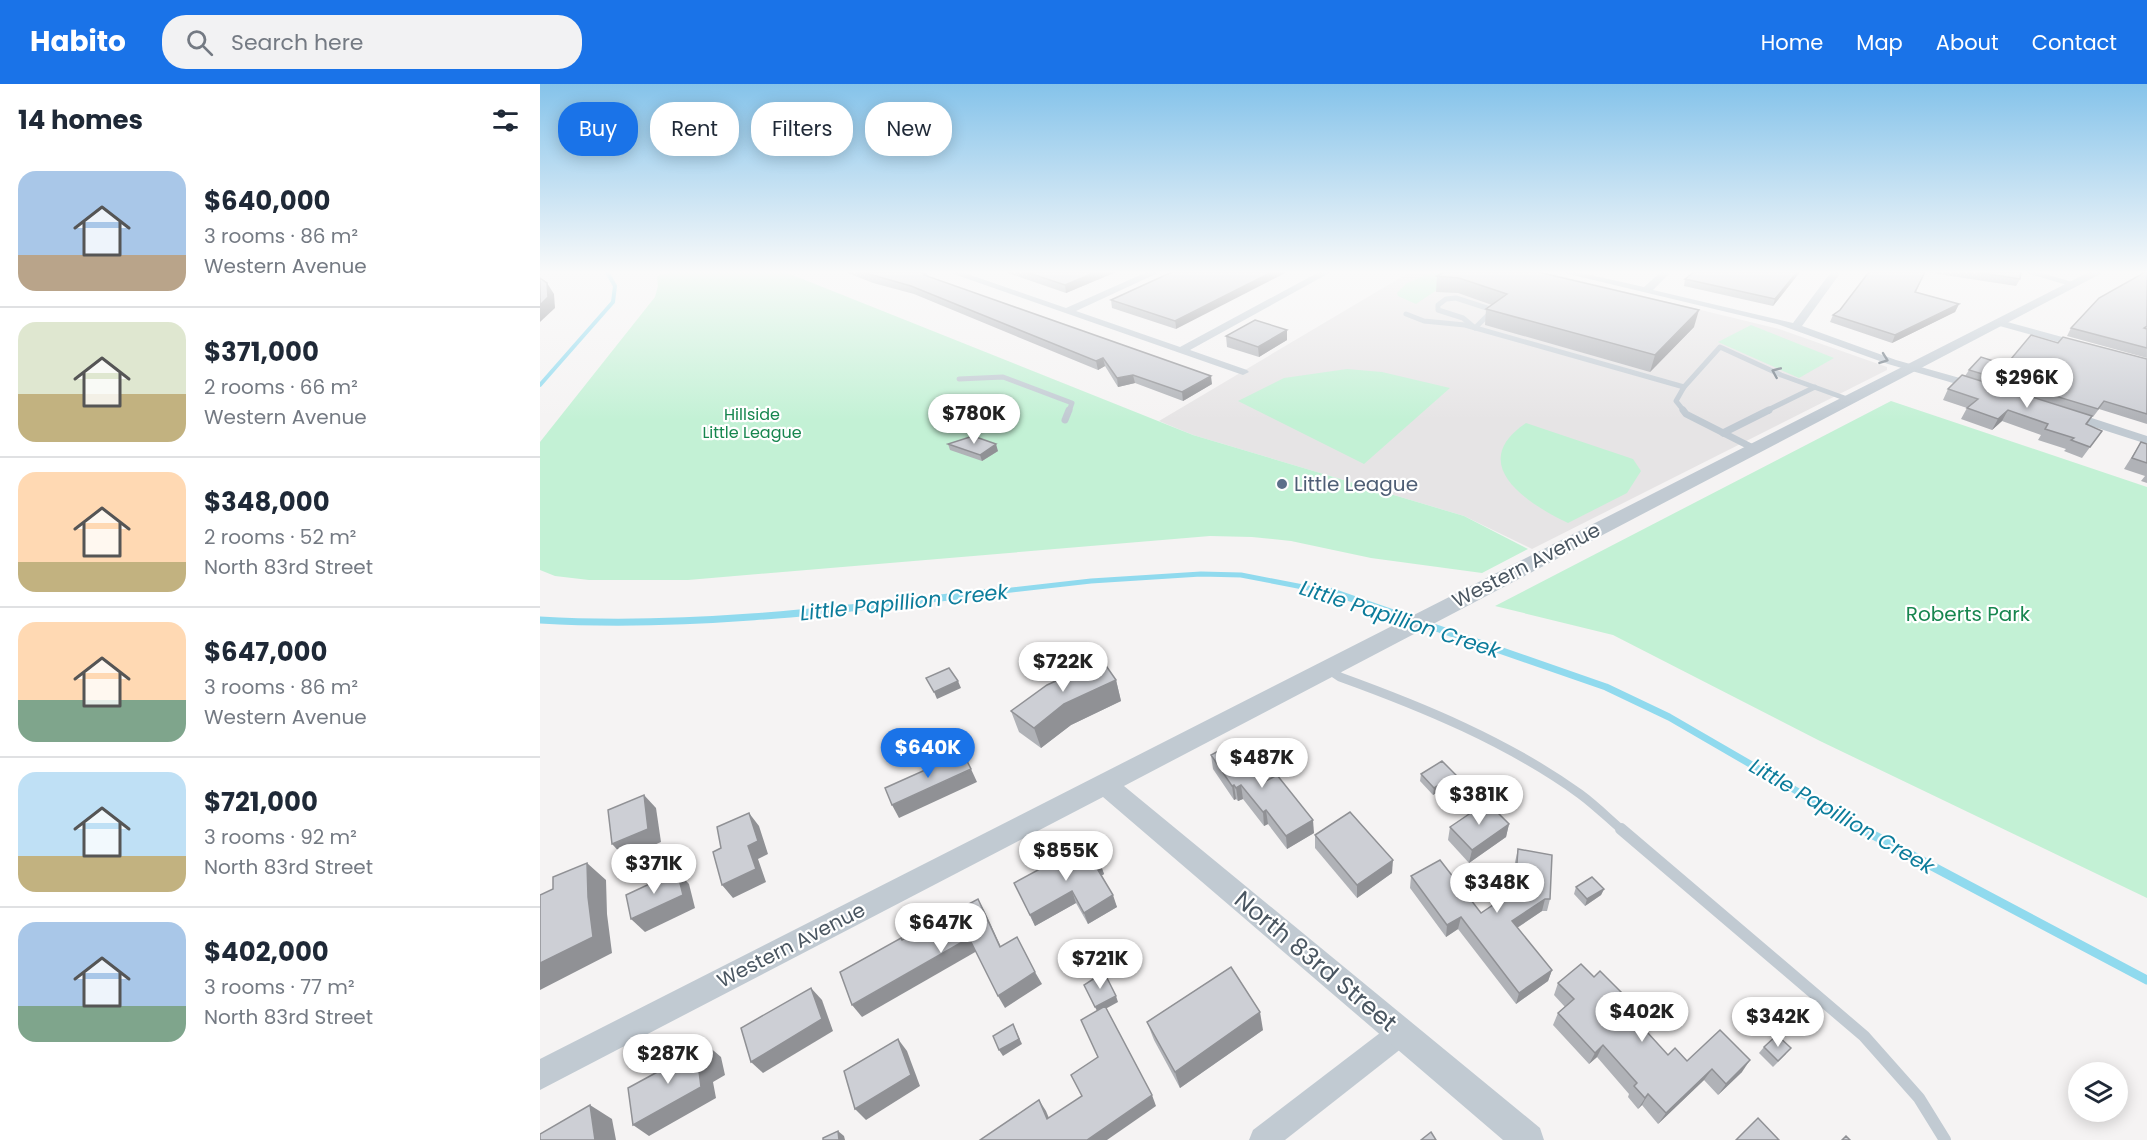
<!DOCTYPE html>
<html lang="en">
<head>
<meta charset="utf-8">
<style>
	:root { --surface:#fff; --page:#f2f2f3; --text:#1f2937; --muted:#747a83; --line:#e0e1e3; --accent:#1a73e8 }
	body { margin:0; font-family:Poppins,sans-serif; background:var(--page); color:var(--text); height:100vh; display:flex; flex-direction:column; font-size:22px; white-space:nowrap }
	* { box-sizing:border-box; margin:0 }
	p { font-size:20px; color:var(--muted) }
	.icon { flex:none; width:33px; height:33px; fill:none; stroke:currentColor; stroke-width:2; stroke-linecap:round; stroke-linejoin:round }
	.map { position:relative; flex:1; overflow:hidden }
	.panel { display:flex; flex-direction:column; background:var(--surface); width:540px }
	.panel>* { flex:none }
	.top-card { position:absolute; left:18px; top:18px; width:570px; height:54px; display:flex; gap:12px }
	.buttons { position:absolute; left:1528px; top:978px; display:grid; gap:12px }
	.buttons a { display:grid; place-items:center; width:60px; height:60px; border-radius:50%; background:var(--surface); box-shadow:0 3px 15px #0003; font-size:30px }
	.price { position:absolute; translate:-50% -51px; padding:0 14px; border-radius:21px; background:#fff; color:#222; font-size:20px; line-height:39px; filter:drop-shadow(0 2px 3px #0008) }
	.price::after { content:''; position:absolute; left:50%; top:36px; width:18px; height:14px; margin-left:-9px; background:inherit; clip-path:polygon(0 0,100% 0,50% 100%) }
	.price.current { background:var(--accent); color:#fff }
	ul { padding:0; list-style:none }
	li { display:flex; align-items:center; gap:18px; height:150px; padding:0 18px }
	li+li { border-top:2px solid var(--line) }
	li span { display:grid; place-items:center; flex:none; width:168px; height:120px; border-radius:18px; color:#555 }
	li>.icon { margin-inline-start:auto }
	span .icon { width:72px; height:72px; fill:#fffc; stroke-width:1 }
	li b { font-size:26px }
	h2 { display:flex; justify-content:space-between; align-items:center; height:72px; padding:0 18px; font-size:26px }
	.pill { padding:0 21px; border-radius:24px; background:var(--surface); box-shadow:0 3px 15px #0003; font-size:21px; line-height:54px }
	.pill.current { background:var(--accent); color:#fff }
	header { display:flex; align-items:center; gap:36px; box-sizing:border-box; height:84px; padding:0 30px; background:var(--accent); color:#fff }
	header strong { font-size:28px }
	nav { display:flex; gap:33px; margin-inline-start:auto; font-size:21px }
	.search { width:420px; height:54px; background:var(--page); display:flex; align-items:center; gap:15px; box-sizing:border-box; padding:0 21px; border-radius:24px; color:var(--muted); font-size:22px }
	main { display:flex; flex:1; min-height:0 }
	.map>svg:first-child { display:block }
	.education { fill:#e6e4e5 }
	.green { fill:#c3f1d5 }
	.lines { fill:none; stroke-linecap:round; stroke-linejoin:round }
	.stream-far3 { stroke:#90daee; stroke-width:4 }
	.stream-far2 { stroke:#90daee; stroke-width:5 }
	.stream-far1 { stroke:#90daee; stroke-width:7 }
	.stream { stroke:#90daee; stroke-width:9 }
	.service-far3 { stroke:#c1cad2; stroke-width:5 }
	.service-far2 { stroke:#c1cad2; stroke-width:7 }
	.service-far1 { stroke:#c1cad2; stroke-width:9 }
	.service { stroke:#c1cad2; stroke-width:12 }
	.minor { fill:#c1cad2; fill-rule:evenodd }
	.tertiary { fill:#c1cad2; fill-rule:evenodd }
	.wall { fill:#b0b2b7 }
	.shaded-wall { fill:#909195 }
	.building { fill:#cdcfd5; stroke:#909195; stroke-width:1.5 }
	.oneway { stroke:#6e7983 }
	.service-dot { fill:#5c6f8a; stroke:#fff; stroke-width:2 }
	.labels { text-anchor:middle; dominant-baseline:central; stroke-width:4.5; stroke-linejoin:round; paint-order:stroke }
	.far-park-label { font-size:16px; fill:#17864f; stroke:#fff }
	.service-label { font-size:20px; fill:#4e5e75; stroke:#fff; text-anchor:start }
	.street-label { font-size:20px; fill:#4a5661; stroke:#fff }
	.park-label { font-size:20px; fill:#17864f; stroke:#fff }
	.water-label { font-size:21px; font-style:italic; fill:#0c7c9b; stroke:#fff }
	.near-street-label { font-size:24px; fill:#4a5661; stroke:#fff }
</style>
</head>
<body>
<header>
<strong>Habito</strong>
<div class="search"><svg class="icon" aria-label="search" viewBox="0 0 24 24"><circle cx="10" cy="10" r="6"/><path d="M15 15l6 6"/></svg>Search here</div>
<nav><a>Home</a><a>Map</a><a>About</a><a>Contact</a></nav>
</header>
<main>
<section class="panel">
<h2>14 homes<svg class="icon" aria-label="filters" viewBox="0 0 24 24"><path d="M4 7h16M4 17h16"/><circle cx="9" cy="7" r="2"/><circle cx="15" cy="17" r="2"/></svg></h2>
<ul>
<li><span style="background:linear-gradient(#a9c7e8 70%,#b9a48a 0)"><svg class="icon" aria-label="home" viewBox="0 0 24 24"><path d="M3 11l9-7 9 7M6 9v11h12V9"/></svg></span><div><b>$640,000</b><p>3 rooms · 86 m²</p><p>Western Avenue</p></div></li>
<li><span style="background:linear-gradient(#dfe7d0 60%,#c2b280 0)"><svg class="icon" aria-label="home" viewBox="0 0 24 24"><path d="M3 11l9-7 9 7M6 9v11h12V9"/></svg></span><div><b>$371,000</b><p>2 rooms · 66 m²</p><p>Western Avenue</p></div></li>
<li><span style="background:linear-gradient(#ffd9b3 75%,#c2b280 0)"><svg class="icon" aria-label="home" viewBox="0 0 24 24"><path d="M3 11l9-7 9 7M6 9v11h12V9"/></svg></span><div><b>$348,000</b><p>2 rooms · 52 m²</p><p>North 83rd Street</p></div></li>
<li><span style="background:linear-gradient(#ffd9b3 65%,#7fa58c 0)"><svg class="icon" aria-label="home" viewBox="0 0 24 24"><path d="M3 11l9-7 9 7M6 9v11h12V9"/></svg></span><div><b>$647,000</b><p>3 rooms · 86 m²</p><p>Western Avenue</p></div></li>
<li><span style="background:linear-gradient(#bfe0f5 70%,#c2b280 0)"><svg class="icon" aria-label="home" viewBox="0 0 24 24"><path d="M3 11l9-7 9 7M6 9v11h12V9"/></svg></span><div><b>$721,000</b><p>3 rooms · 92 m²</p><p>North 83rd Street</p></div></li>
<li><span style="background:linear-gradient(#a9c7e8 70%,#7fa58c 0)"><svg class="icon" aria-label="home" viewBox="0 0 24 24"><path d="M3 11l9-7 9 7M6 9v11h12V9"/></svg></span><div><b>$402,000</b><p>3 rooms · 77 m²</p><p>North 83rd Street</p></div></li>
</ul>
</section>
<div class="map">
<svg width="1607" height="1056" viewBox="0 0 1607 1056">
	<rect width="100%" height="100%" fill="#f5f3f3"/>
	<path class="education" d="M870 188H1005L1239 245 1347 283V286L992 465 924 432 653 351 619 337Z"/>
	<g class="green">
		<path d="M130 188H245L653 351 924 432 988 465 942 489 831 474 751 457 712 453 670 452 148 496H49L15 492 0 486V358L115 213 118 202 117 192Z"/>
		<path d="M893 188 922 189 876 220 858 212 857 209 867 199Z"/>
		<path d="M1211 241 1294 274 1259 294 1178 258Z"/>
		<path d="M807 285 842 288 910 304 824 380 698 317 744 294Z"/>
		<path d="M1351 317 1607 403V814L1280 657 1073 551 955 522Z"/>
		<path d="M986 339 1093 375 1101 387 1087 409 1028 439C988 420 925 380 986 339Z"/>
	</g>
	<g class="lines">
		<path class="stream-far3" d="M0 301 73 218 75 202 67 188"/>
		<path class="stream-far2" d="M446 509 551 497 661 490 701 491 794 509"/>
		<g class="stream-far1">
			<path d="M790 507 1066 603 1129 633 1324 746"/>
			<path d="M0 536C154 545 306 525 459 507"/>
		</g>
		<path class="stream" d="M1322 745 1607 896"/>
		<g class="service-far3">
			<path d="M916 214 953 226 935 244 923 234 898 226V221L906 215Z"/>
			<path d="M866 230 884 237 925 241 1144 303"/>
			<path d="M419 295 463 293 532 319 529 327"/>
			<path d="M1144 327 1136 317 1144 303 1180 263 1241 291 1310 316"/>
			<path d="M1226 327 1275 303"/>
		</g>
		<g class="service-far2">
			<path d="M1143 326 1146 330 1215 365"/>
			<path d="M525 336 529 326"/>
			<path d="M1183 349 1229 326"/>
		</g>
		<path class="service-far1" d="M788 585 800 593C883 623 968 658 1040 710 1055 721 1068 734 1082 746"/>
		<path class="service" d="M1081 745 1324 952 1379 1014 1405 1056"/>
		<g class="minor">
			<path d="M408 188H422L526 224 607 188H620L536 227 640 263 779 188H791L650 266 707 286 709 288 703 291Z"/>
			<path d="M1020 188H1037L1104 203 1121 188H1131L1113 206 1253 239 1291 188H1301L1262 242 1356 276 1441 300 1443 302 1437 306 1348 280 1237 240Z"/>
			<path d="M1483 188H1499L1539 200 1534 203Z"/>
			<path d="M1460 236 1544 259 1545 261 1540 264 1456 241V237Z"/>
			<path d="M1527 326 1607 352V360L1523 333 1521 330 1523 327Z"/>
			<path d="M862 935 871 939 875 948 871 957 745 1056H709L713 1046 853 939Z"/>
		</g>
		<path class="tertiary" d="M1549 188H1564L584 702 1000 1044 1004 1056H963L563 713 0 1006V975Z"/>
	</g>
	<g class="wall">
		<path d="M305 188H379L386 190V192L672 300 643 317 595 299 578 303 565 282 558 286 374 210 333 199Z"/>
		<path d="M465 188H576L526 209Z"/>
		<path d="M632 188 636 245 572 224 571 216Z"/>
		<path d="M904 188 1154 243 1110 288 945 241 946 225 952 221 918 209 896 208 897 192Z"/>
		<path d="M1260 188 1233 222 1144 202 1145 195Z"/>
		<path d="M1329 188H1481L1480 195 1476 202 1385 188 1376 208 1419 220 1415 228 1352 259 1290 238 1293 231 1300 226Z"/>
		<path d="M1607 188V274L1527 252 1531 244 1602 190Z"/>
		<path d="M686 252 747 256 719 273 687 263Z"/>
		<path d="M1518 259 1607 275V340L1559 325 1553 333H1552L1547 341 1562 347 1542 374 1524 367 1526 365 1498 356 1501 351 1462 337 1452 346 1421 335 1427 324 1403 316 1408 305 1425 292 1429 286 1466 281Z"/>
		<path d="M421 326 459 327 463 340 444 348 425 338Z"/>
		<path d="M1601 358 1607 360V399L1601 397 1605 392 1584 385Z"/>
		<path d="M408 360 458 367 442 377 410 366Z"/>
		<path d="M576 596 581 617 531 641 501 664 479 648 471 627Z"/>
		<path d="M671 671 726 697 774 749 747 765 728 740 724 742 703 715 698 717 696 715 694 716 673 685Z"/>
		<path d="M881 690 915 697 893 711 880 697Z"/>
		<path d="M969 740 966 753 929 779 908 756 910 743Z"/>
		<path d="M775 751 852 789 817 814 775 764Z"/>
		<path d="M978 765 1010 815 1007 827H1002L977 844 1012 886 1008 897 976 920 918 845 906 853 870 804 871 792 941 829 973 808 975 778Z"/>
		<path d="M560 779 564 790 561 792 577 823 548 840 536 819 495 842 474 799Z"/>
		<path d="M1036 803 1064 805 1061 811 1045 822 1034 810Z"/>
		<path d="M1018 899 1076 922 1075 923 1103 951 1128 971 1147 977 1202 988 1178 1011 1164 996 1118 1040 1102 1021 1098 1025 1088 1013 1089 1010 1057 973 1049 980 1013 941 1018 929 1025 923 1014 911Z"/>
		<path d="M607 938 723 946 640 1004 614 956Z"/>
		<path d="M1224 963 1246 970 1233 983 1219 969Z"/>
	</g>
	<g class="shaded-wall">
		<path d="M556 188H576L526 209 525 201Z"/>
		<path d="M732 188H747L636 245 635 237Z"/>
		<path d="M1257 188H1260L1233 222 1235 215Z"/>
		<path d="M7 199 14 210 15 224 0 238V221Z"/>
		<path d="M1419 220 1415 228 1352 259 1355 251Z"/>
		<path d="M1159 226 1154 243 1110 288 1115 271Z"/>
		<path d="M747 246V256L719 273 718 263Z"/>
		<path d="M563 274 565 282 558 286 556 277Z"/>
		<path d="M593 291 595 299 578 303 577 294Z"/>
		<path d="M671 292 672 300 643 317 642 308Z"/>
		<path d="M1468 326 1462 337 1452 346 1458 335Z"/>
		<path d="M459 327 463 340 444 348 441 336Z"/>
		<path d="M456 360 458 367 442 377 440 371Z"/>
		<path d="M576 596 581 617 531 641 501 664 494 644 524 620Z"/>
		<path d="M418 597 421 604 397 615 394 608Z"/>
		<path d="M431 685 437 698 359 734 352 721Z"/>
		<path d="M916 691 915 697 893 711 894 704Z"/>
		<path d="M694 701 696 715 694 716 692 702Z"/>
		<path d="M701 701 703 715 698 717 696 704Z"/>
		<path d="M104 711 116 724 121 758 85 774 72 760Z"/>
		<path d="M726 726 728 740 724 742 723 728Z"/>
		<path d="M209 729 219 742 228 770 218 775 226 798 193 814 182 801 208 762Z"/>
		<path d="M773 736 774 749 747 765 746 752Z"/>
		<path d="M969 740 966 753 929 779 932 766Z"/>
		<path d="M853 776 852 789 817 814V801Z"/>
		<path d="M47 779 66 796 67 830 72 869 0 906V879L48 813Z"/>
		<path d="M560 779 564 790 559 793 555 781Z"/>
		<path d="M137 787 149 800 155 824 105 848 91 835Z"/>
		<path d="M1064 805 1061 811 1045 822 1047 815Z"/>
		<path d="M532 807 536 819 495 842 490 831Z"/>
		<path d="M573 811 577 823 548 840 544 829Z"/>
		<path d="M438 815 445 828 467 876 460 863Z"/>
		<path d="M1005 815 1002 827 969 849 972 837Z"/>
		<path d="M921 833 918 845 906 853 907 841Z"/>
		<path d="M429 854 437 867 322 933 312 921Z"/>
		<path d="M1012 886 1008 897 976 920 979 909Z"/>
		<path d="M495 888 502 900 465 924 458 912Z"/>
		<path d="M271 904 282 916 293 947 223 989 211 978Z"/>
		<path d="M1082 909 1076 922 1066 931 1072 919Z"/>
		<path d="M576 912 578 918 558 929 555 923Z"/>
		<path d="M720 928 723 946 640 1004 635 988Z"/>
		<path d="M473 940 482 960 463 972 459 966Z"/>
		<path d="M358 955 367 967 380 1002 326 1036 315 1025Z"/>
		<path d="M167 961 181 973 185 991 173 998 176 1014 109 1052 93 1041 159 987Z"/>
		<path d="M1063 961 1057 973 1049 980 1055 969Z"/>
		<path d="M1210 976 1202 988 1178 1011 1186 1000Z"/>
		<path d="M1172 985 1164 996 1118 1040 1126 1029Z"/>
		<path d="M1108 1010 1102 1021 1098 1025 1105 1014Z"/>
		<path d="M612 1011 616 1022 567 1056H547Z"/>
		<path d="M499 1016 506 1027 514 1046 507 1035Z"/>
		<path d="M50 1021 72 1035 76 1056H55Z"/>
		<path d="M298 1047 304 1052 305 1056H299Z"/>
	</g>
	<g class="building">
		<path d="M322 188H379L386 190 384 191 671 292 642 308 593 291 577 294 563 274 556 277 371 202Z"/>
		<path d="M486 188H556L525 201Z"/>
		<path d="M632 188H732L635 237 571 216Z"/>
		<path d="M904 188H998L1159 226 1115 271 946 225 967 210 919 194 897 192Z"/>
		<path d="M1154 188H1257L1235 215 1145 195Z"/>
		<path d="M1329 188H1385L1375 208 1419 220 1355 251 1293 231 1300 226Z"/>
		<path d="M1435 188H1481L1480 195Z"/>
		<path d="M1603 188H1607V242L1604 244 1607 245V264L1531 244 1559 214 1602 190Z"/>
		<path d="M0 194 7 199 8 213 0 221Z"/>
		<path d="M715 236 747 246 718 263 686 252Z"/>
		<path d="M1491 251 1518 259 1523 253 1607 275V330L1564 317 1558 325 1429 286 1441 273 1466 281Z"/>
		<path d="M1422 291 1552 332 1546 340 1562 347 1550 363 1531 356 1534 354 1505 345 1508 340 1468 326 1458 335 1427 324 1438 315 1408 305Z"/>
		<path d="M439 317 459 327 441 336 421 326Z"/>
		<path d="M433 352 456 360 440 371 408 360Z"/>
		<path d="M1601 358 1607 360V379L1592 374Z"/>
		<path d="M562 576 576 596 524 620 494 644 471 627 507 601Z"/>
		<path d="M409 584 418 597 394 608 386 594Z"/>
		<path d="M697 657 726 697 737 691 773 736 746 752 726 726 723 728 701 701 696 704 694 701 692 702 671 671Z"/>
		<path d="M423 669 431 685 352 721 345 704Z"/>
		<path d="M902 677 916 691 894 704 881 690Z"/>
		<path d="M104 711 108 745 72 760 68 726Z"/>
		<path d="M947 718 969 740 932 766 910 743Z"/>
		<path d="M810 728 853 776 817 801 775 751Z"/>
		<path d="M209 729 218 757 208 762 216 785 182 801 173 768 181 764 177 743Z"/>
		<path d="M548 759 560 779 555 781 573 811 544 829 532 807 490 831 474 799Z"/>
		<path d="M978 765 1012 771 1010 815H1005L972 837 1012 886 979 909 921 833 907 841 871 792 900 776 941 829 975 806Z"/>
		<path d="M47 779 48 813 53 853 0 879V811L13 805V793Z"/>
		<path d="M137 787 143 811 91 835 86 811Z"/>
		<path d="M1052 793 1064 805 1047 815 1036 803Z"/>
		<path d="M438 815 460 863 477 853 495 888 458 912 429 854 312 921 300 888 361 854 362 856Z"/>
		<path d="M1041 880 1054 893 1060 887 1082 909 1072 919 1103 951 1107 948 1128 971 1135 964 1147 977 1180 946 1210 976 1186 1000 1172 985 1126 1029 1108 1010 1105 1014 1094 1002 1097 999 1063 961 1055 969 1018 929 1034 915 1018 899Z"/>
		<path d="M691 883 720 928 635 988 607 938Z"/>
		<path d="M564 888 576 912 555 923 544 901Z"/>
		<path d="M271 904 282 935 211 978 201 944Z"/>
		<path d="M565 922 612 1011 547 1056H440L499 1016 507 1035 542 1012 531 991 558 973 541 936Z"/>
		<path d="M473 940 479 955 459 966 453 952Z"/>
		<path d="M1237 951 1251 964 1238 977 1224 963Z"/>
		<path d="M358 955 371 991 315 1025 304 987Z"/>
		<path d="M167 961 171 979 159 987 161 1003 93 1041 88 1004Z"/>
		<path d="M50 1021 55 1056H0V1050Z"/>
		<path d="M1218 1034 1239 1056H1196Z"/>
		<path d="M298 1047 299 1056H283V1054Z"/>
		<path d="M891 1048 896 1056H881Z"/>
		<path d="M1306 1052 1310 1056H1302Z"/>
	</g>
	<defs><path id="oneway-chevron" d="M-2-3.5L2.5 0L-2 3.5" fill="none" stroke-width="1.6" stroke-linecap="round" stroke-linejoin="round" transform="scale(1.5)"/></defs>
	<g class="oneway">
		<use href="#oneway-chevron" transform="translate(1344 275) rotate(20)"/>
		<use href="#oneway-chevron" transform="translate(1236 288) rotate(-157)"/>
	</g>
	<linearGradient id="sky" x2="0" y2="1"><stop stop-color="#85c3ea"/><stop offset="0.56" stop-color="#fafafa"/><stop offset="1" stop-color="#fafafa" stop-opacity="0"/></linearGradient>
	<rect width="1607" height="336" fill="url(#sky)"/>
	<circle class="service-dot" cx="742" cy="400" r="6"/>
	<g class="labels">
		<g class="far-park-label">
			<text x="212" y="330">Hillside<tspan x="212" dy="18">Little League</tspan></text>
		</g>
		<g class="service-label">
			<text x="754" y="400">Little League</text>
		</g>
		<g class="street-label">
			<text transform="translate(986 481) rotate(-27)">Western Avenue</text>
			<text transform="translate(251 861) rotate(-27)">Western Avenue</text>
		</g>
		<g class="park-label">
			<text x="1428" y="530">Roberts Park</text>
		</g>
		<g class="water-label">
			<text transform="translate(364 518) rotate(-6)">Little Papillion Creek</text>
			<text transform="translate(860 535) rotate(18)">Little Papillion Creek</text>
			<text transform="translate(1302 732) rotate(30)">Little Papillion Creek</text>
		</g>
		<g class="near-street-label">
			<text transform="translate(776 877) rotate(40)">North 83rd Street</text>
		</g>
	</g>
</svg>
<div class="buttons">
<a><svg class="icon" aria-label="layers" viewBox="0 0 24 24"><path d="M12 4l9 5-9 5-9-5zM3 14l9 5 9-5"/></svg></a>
</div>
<b class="price" style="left:1487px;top:325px">$296K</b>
<b class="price" style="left:434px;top:361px">$780K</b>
<b class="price" style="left:523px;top:609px">$722K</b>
<b class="price current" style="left:388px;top:695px">$640K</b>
<b class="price" style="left:722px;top:705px">$487K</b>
<b class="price" style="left:939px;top:742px">$381K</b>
<b class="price" style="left:526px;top:798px">$855K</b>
<b class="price" style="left:114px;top:811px">$371K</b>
<b class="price" style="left:957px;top:830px">$348K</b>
<b class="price" style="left:401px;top:870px">$647K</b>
<b class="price" style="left:560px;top:906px">$721K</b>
<b class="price" style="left:1102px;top:959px">$402K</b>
<b class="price" style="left:1238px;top:964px">$342K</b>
<b class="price" style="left:128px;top:1001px">$287K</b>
<div class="top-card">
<a class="pill current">Buy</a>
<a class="pill">Rent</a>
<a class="pill">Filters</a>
<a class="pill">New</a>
</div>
</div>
</main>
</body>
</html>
